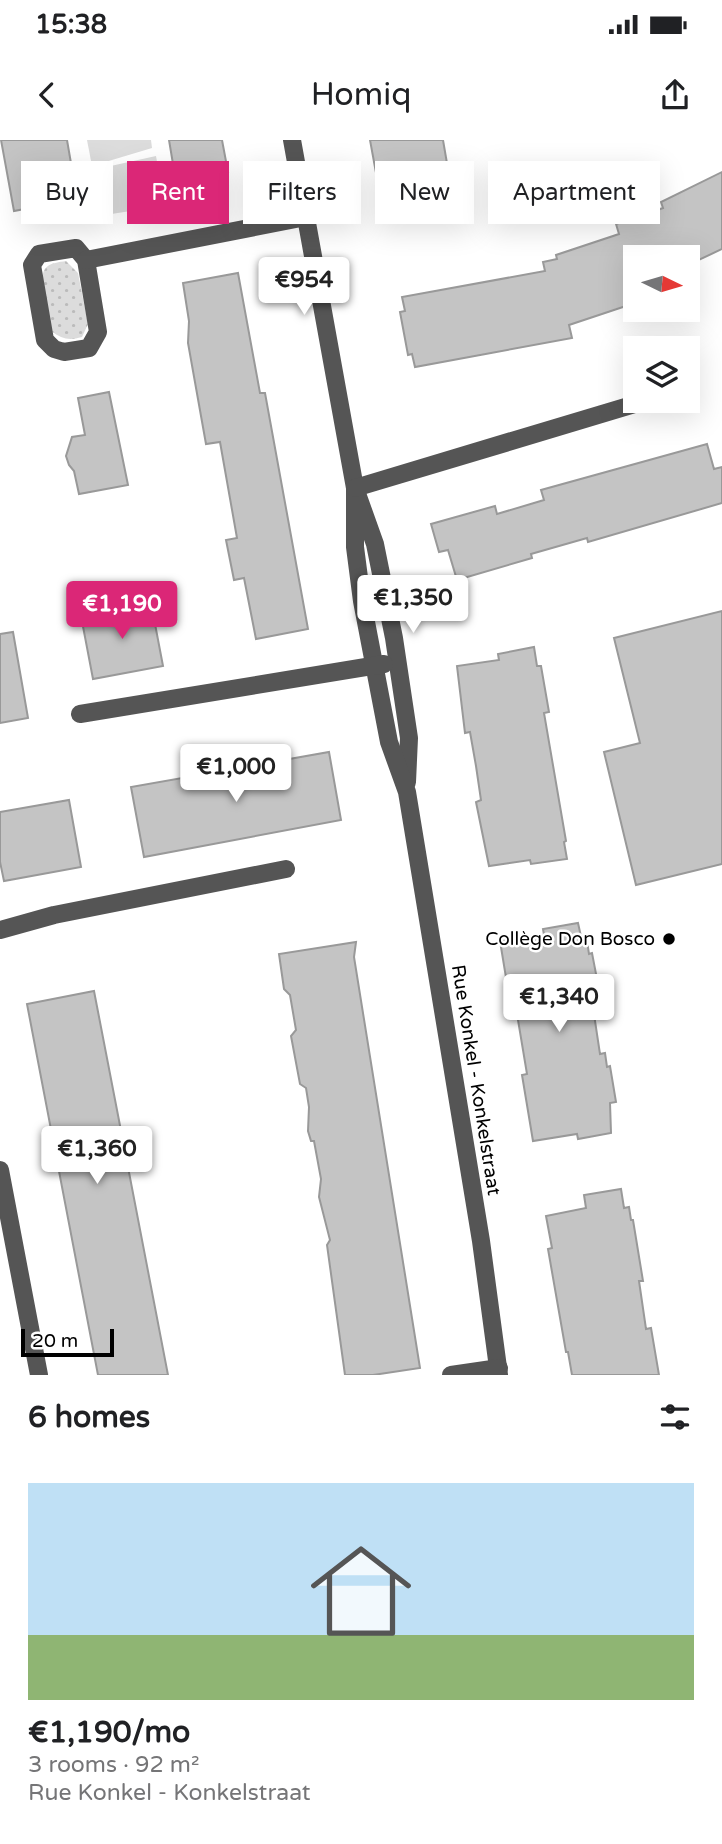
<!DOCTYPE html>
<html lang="en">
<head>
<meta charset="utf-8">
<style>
	:root { --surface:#fff; --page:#f6f6f6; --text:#202124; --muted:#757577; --accent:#db2777 }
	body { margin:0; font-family:"Varela Round",sans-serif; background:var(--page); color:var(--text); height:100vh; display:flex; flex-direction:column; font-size:26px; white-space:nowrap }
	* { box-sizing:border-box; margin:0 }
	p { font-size:23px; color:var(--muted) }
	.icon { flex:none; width:38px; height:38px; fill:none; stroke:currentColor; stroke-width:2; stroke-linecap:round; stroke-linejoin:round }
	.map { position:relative; height:1235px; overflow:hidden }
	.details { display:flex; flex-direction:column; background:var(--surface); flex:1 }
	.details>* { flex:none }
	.banner { position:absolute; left:21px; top:21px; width:681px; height:63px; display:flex; gap:14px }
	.needle { width:46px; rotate:95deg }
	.fabs { position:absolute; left:623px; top:105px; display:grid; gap:14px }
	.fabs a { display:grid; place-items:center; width:77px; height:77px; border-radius:0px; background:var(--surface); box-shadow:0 7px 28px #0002; font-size:35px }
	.scale { position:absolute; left:21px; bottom:18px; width:93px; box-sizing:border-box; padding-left:7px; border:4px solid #000; border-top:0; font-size:19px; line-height:24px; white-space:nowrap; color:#000; -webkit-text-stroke:5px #fff; paint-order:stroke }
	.price { position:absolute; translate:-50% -60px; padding:0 16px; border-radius:7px; background:#fff; color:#222; font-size:23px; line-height:46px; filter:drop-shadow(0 2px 4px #0008) }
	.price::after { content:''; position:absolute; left:50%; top:42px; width:21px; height:16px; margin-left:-10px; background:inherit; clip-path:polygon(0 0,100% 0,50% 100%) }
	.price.current { background:var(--accent); color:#fff }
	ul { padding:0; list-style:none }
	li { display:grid; align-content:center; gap:14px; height:371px; padding:0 28px }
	li span { display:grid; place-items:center; height:217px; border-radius:0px; color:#555 }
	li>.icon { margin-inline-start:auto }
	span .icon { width:126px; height:126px; fill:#fffc; stroke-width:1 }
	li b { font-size:30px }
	h2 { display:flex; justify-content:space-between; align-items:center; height:84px; padding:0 28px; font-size:30px }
	.chip { padding:0 24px; border-radius:0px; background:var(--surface); box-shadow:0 7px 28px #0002; font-size:24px; line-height:63px }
	.chip.current { background:var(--accent); color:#fff }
	.status { display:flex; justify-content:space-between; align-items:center; height:49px; padding:0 35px; background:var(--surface); direction:ltr }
	.status svg { height:19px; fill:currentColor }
	header { display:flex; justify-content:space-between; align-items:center; height:91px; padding:0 28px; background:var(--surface); font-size:32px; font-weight:600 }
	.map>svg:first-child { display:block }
	.grass { fill:url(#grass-dots) }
	.garden { fill:#dcdcdc }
	.building { fill:#c4c4c4; stroke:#999; stroke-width:2 }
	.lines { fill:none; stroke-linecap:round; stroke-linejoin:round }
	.minor { stroke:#555; stroke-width:18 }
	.poi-dot { fill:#000; stroke:#fff; stroke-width:2.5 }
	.labels { text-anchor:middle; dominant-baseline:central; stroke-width:5; stroke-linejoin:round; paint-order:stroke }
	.poi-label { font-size:19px; fill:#000; stroke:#fff; text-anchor:end }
	.street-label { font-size:19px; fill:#000; stroke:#fff }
</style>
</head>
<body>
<div class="status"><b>15:38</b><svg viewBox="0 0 49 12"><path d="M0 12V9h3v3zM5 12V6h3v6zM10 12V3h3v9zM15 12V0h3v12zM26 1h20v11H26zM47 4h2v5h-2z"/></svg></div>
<header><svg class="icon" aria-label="back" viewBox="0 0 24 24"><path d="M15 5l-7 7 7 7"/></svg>Homiq<svg class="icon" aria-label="share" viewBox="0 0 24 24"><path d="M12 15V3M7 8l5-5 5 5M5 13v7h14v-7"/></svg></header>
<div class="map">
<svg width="722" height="1235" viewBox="0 0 722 1235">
	<defs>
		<pattern id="grass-dots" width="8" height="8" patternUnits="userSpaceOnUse" patternTransform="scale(1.75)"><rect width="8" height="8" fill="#dcdcdc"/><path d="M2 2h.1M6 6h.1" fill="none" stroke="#bbb" stroke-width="1.8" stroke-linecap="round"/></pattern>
	</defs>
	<rect width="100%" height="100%" fill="#fff"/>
	<path class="grass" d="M66 121 78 133 88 184 82 197C69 201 62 199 51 191 48 178 37 139 45 129 49 123 59 122 66 121Z"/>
	<g class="garden">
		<path d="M87 0H151L152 8 92 26Z"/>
		<path d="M156 16 161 44 218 40 220 57 105 75 97 29Z"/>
	</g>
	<g class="building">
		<path d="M1 0H67L72 29 100 24 105 51 77 57V59L14 71Z"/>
		<path d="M169 0H222L228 32 176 42Z"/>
		<path d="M370 0H443L455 70 385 82Z"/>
		<path d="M722 32V109L688 125V117H635V163L569 185 572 198 415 227 412 214 408 215 400 172 405 171 402 157 545 131 543 122 557 119 556 115 619 94 616 84 663 68 661 62Z"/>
		<path d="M238 133 260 253H265L308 489 256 499 244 438 234 440 226 400 237 398 220 302 206 304 188 203 189 181 183 143Z"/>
		<path d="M109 252 128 345 79 354 74 331 69 325 66 316 72 297 85 295 78 258Z"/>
		<path d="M707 304 714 329 722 327V363L588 402 587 398 531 414 532 418 457 440 448 410 439 412 431 384 495 366 497 374 544 360 541 350Z"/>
		<path d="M151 463 163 526 93 539 81 476Z"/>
		<path d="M722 471V724L636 745 604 612 640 603 614 498Z"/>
		<path d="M13 492 28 578 0 583V494Z"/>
		<path d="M534 507 537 526H541L549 572 544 573 566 701 564 702 567 719 531 724 530 720 489 726 476 662 481 660 476 626 470 592 465 593 457 526 499 520 498 514Z"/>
		<path d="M329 612 341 680 144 717 131 647Z"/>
		<path d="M69 660 81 727 4 741 0 722V672Z"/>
		<path d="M578 783 582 801H587L589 814 592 813 601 860 592 861 600 914 605 913 607 927 610 926 616 962 610 963 611 993 578 999 577 994 533 1001 522 935 527 934 516 868H511L500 801 544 795 543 789Z"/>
		<path d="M356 802 354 817 420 1228 373 1235H345L327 1105 330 1100 319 1057 321 1039 314 1001H311L308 991 309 967 306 948 300 944 291 896 296 890 290 855 284 849 279 814Z"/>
		<path d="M94 851 117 970 168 1235H98L27 864Z"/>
		<path d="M621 1049 624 1068 629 1067 631 1080H633L643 1141H639L646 1189 651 1188 659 1235H572L568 1212H566L548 1109 552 1108 546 1076 586 1068 584 1055Z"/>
	</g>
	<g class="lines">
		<g class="minor">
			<path d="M292 0 355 348 375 404 394 498 409 598 407 642"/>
			<path d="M76 108 86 120 98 192 89 208 64 212 54 209 45 200 32 125 39 114Z"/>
			<path d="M86 120 306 77"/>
			<path d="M355 348V407L362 461 389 602 407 652 481 1101 499 1235"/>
			<path d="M355 348 645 261"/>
			<path d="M80 574 384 524"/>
			<path d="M0 790 54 775 286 729"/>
			<path d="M0 1030 39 1235"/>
			<path d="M451 1235 499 1228"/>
		</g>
	</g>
	<circle class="poi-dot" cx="669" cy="799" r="7"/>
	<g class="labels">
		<g class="poi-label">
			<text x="655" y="799">Collège Don Bosco</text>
		</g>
		<g class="street-label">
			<text transform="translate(476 940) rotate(81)">Rue Konkel - Konkelstraat</text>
		</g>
	</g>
</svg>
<div class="fabs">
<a><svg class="needle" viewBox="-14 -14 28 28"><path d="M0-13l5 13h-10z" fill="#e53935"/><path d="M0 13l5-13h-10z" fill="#757577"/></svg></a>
<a><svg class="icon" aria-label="layers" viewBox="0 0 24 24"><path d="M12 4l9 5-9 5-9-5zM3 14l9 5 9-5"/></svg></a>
</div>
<div class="scale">20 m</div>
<b class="price" style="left:304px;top:177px">€954</b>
<b class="price" style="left:413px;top:495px">€1,350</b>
<b class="price current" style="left:122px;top:501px">€1,190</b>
<b class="price" style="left:236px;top:664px">€1,000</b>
<b class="price" style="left:559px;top:894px">€1,340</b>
<b class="price" style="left:97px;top:1046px">€1,360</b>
<div class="banner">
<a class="chip">Buy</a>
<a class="chip current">Rent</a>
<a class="chip">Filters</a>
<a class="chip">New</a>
<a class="chip">Apartment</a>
</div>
</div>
<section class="details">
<h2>6 homes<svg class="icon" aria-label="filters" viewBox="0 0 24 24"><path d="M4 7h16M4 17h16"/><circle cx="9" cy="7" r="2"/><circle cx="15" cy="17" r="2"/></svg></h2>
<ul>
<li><span style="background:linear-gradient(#bfe0f5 70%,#8fb573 0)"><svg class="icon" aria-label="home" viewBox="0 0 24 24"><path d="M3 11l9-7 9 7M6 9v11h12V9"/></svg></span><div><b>€1,190/mo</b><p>3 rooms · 92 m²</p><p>Rue Konkel - Konkelstraat</p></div></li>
</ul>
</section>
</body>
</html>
